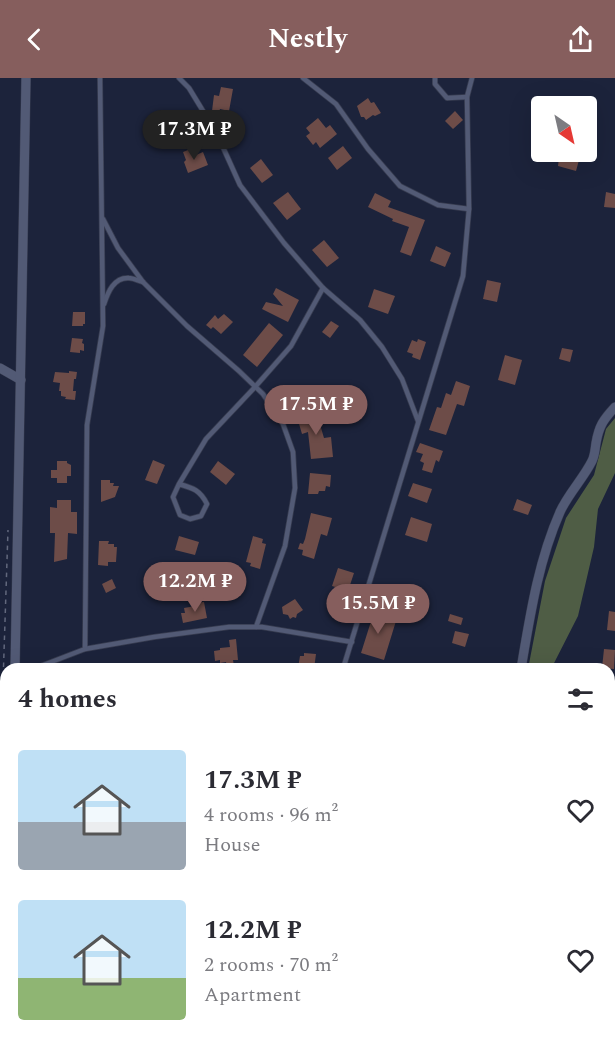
<!DOCTYPE html>
<html lang="en">
<head>
<meta charset="utf-8">
<style>
	:root { --surface:#fff; --page:#f2f2f3; --text:#2b2b33; --muted:#7c7c81; --accent:#865e5d }
	body { margin:0; font-family:Spectral,serif; background:var(--page); color:var(--text); height:100vh; display:flex; flex-direction:column; font-size:22px; white-space:nowrap }
	* { box-sizing:border-box; margin:0 }
	p { font-size:20px; color:var(--muted) }
	.icon { flex:none; width:33px; height:33px; fill:none; stroke:currentColor; stroke-width:2; stroke-linecap:round; stroke-linejoin:round }
	.map { position:relative; flex:1; overflow:hidden }
	.sheet { position:absolute; left:0px; top:585px; width:615px; height:384px; display:flex; flex-direction:column; background:var(--surface); border-radius:18px 18px 0 0; box-shadow:0 6px 24px #0002 }
	.sheet>* { flex:none }
	.needle { width:39px; rotate:146deg }
	.fabs { position:absolute; left:531px; top:18px; display:grid; gap:12px }
	.fabs a { display:grid; place-items:center; width:66px; height:66px; border-radius:6px; background:var(--surface); box-shadow:0 6px 24px #0002; font-size:30px }
	.price { position:absolute; translate:-50% -51px; padding:0 14px; border-radius:21px; background:var(--accent); color:#fff; font-size:20px; line-height:39px; filter:drop-shadow(0 2px 3px #0008) }
	.price::after { content:''; position:absolute; left:50%; top:36px; width:18px; height:14px; margin-left:-9px; background:inherit; clip-path:polygon(0 0,100% 0,50% 100%) }
	.price.on { background:#222; color:#fff }
	ul { padding:0; list-style:none }
	li { display:flex; align-items:center; gap:18px; height:150px; padding:0 18px }
	li span { display:grid; place-items:center; flex:none; width:168px; height:120px; border-radius:6px; color:#555 }
	li>.icon { margin-inline-start:auto }
	span .icon { width:72px; height:72px; fill:#fffc; stroke-width:1 }
	li b { font-size:26px }
	h2 { display:flex; justify-content:space-between; align-items:center; height:72px; padding:0 18px; font-size:26px }
	header { display:flex; justify-content:space-between; align-items:center; height:78px; padding:0 18px; background:var(--accent); color:#fff; font-size:27px; font-weight:700 }
	.map>svg:first-child { display:block }
	.forest { fill:#4f5d45 }
	.building { fill:#6d4c48 }
	.lines { fill:none; stroke-linecap:round; stroke-linejoin:round }
	.service-casing { stroke:#373c50; stroke-width:6 }
	.minor-casing { stroke:#373c50; stroke-width:10 }
	.path { stroke:#62687d; stroke-width:1.5; stroke-dasharray:4.5 4.5; stroke-linecap:butt }
	.service { stroke:#525a75; stroke-width:4.5 }
	.minor { stroke:#525a75; stroke-width:9 }
</style>
</head>
<body>
<header><svg class="icon" aria-label="back" viewBox="0 0 24 24"><path d="M15 5l-7 7 7 7"/></svg>Nestly<svg class="icon" aria-label="share" viewBox="0 0 24 24"><path d="M12 15V3M7 8l5-5 5 5M5 13v7h14v-7"/></svg></header>
<div class="map">
<svg width="615" height="969" viewBox="0 0 615 969">
	<rect width="100%" height="100%" fill="#1c233b"/>
	<g class="forest">
		<path d="M615 340V395L598 431 594 469 578 538 551 591H528L545 503 566 440 594 397 606 351Z"/>
		<path d="M6 765V963H69L67 969H0V767Z"/>
		<path d="M444 963H481L480 969H442Z"/>
	</g>
	<g class="building">
		<path d="M221 9 233 11 229 33 220 31 219 34 212 33 214 17 219 18Z"/>
		<path d="M368 20 371 25 374 24 381 35 375 38 373 37 366 42 364 39H361L357 28Z"/>
		<path d="M455 33 463 42 453 51 445 43Z"/>
		<path d="M318 40 326 50 330 47 337 56 320 70 316 64 313 67 306 58 310 55 306 50Z"/>
		<path d="M343 68 352 80 337 92 328 80Z"/>
		<path d="M193 70 196 77 203 74 208 87 188 95 184 84 186 82 183 74Z"/>
		<path d="M559 80 566 82V80L579 82 576 93 558 88Z"/>
		<path d="M261 81 273 97 262 105 250 90Z"/>
		<path d="M288 114 301 131 287 142 273 125Z"/>
		<path d="M606 114 615 116V130L604 129Z"/>
		<path d="M375 115 391 123 388 129 425 142 411 178 400 174 409 149 392 143 393 141 368 129Z"/>
		<path d="M324 162 339 180 327 189 312 172Z"/>
		<path d="M436 168 451 175 445 189 430 183Z"/>
		<path d="M487 202 501 205 497 224 483 221Z"/>
		<path d="M276 210 299 222 288 244 262 231 266 224 283 228 273 216Z"/>
		<path d="M374 211 395 218 388 236 368 229Z"/>
		<path d="M73 234H85V246H83V248H72Z"/>
		<path d="M224 236 233 244 221 256 213 249 211 251 206 247 215 237 218 241Z"/>
		<path d="M331 243 339 248 330 260 322 254Z"/>
		<path d="M269 245 283 257 257 289 243 277Z"/>
		<path d="M72 260 83 261 82 265 84 266V273L80 272V275L70 274Z"/>
		<path d="M418 261 426 264 420 282 412 279 413 276 407 274 412 262 417 264Z"/>
		<path d="M562 270 573 272 570 284 559 281Z"/>
		<path d="M505 277 522 282 515 307 498 302Z"/>
		<path d="M69 293 77 294 76 301H74L73 313H76L75 322 65 321 66 319 61 318V313H59L60 305 53 304 55 294 69 295Z"/>
		<path d="M456 303 470 308 464 328 457 326 446 357 429 352 437 329 441 330 446 315 451 317Z"/>
		<path d="M316 333 324 360 331 359 333 379 311 381 308 354 302 356 297 339Z"/>
		<path d="M420 365 443 373 439 384 436 382 432 395 422 392 424 385 420 383 423 376 416 374Z"/>
		<path d="M153 382 165 387 157 406 145 402Z"/>
		<path d="M57 383H67V385L71 387V398H67V405H57V400H51V392H57Z"/>
		<path d="M218 383 235 396 226 407 210 394Z"/>
		<path d="M310 395 331 397 330 409 326 408 325 413H319L318 416H308Z"/>
		<path d="M101 402H110V405H114L113 408H119L115 419 101 424Z"/>
		<path d="M413 405 432 411 427 425 408 418Z"/>
		<path d="M517 421 532 427 528 437 513 432Z"/>
		<path d="M57 422H71V434H77V456L68 455 67 481 54 484 55 455H50V429L57 430Z"/>
		<path d="M311 435 332 440 327 458 321 456 314 481 302 477 303 472 298 471 300 465 303 466 305 461Z"/>
		<path d="M411 439 432 446 427 464 405 457Z"/>
		<path d="M179 458 199 464 195 477 175 472Z"/>
		<path d="M253 458 263 461 262 465 266 466 260 491 250 488 251 485 246 484Z"/>
		<path d="M99 463H109L108 466H114V469H117L116 484H108V488L98 487Z"/>
		<path d="M338 490 354 495 348 513 332 508Z"/>
		<path d="M112 501 116 510 106 515 102 506Z"/>
		<path d="M295 521 303 532 297 536 296 540 293 539 290 541 288 537 283 536 282 529Z"/>
		<path d="M204 524 207 540 183 545 181 535H185L184 530 195 528V525Z"/>
		<path d="M372 529 384 533 382 539 396 543 384 582 361 575 373 537 369 536Z"/>
		<path d="M609 533 615 534V553L607 552Z"/>
		<path d="M450 536 463 540 461 547 448 543Z"/>
		<path d="M455 553 469 556 465 569 452 565Z"/>
		<path d="M236 561 238 582H233L234 588 227 589 226 584 220 585V582L215 583 214 573 220 572V570L230 569 229 562Z"/>
		<path d="M604 571 615 572 614 591 602 590Z"/>
		<path d="M304 575 316 576 314 591 298 590 300 578H304Z"/>
	</g>
	<g class="lines">
		<g class="service-casing">
			<g id="service">
				<path d="M179 0 189 10 217 56 240 107 284 165 323 210 360 242 382 269 402 301 418 343"/>
				<path d="M303 0 336 26 368 71 400 108 438 127 469 131"/>
				<path d="M435 0V6L447 20 467 19"/>
				<path d="M103 141 118 170 143 204 187 248 239 293 263 316 283 346 293 374 295 410 285 468 256 549"/>
				<path d="M104 226C108 214 114 199 129 200 133 200 139 203 143 204"/>
				<path d="M179 406C193 410 200 412 207 426L201 438 190 441 180 437 173 419 179 406 206 361 255 309 291 268 323 210"/>
				<path d="M85 571 154 559 229 549H262L352 564"/>
				<path d="M33 591 85 571 87 347 103 248 100 0"/>
				<path d="M343 591 463 198 469 131 467 19 472 0"/>
				<path d="M609 756 615 712"/>
			</g>
		</g>
		<g class="minor-casing">
			<g id="minor">
				<path d="M0 290 21 302"/>
				<path d="M15 591 26 0"/>
				<path d="M521 591C530 538 538 484 560 434 568 416 583 401 592 383 595 377 595 371 596 365 599 348 603 342 615 329"/>
				<path d="M0 754 6 752"/>
				<path d="M609 802 615 805"/>
				<path d="M609 868 615 859"/>
				<path d="M573 969 574 963"/>
			</g>
		</g>
		<path class="path" d="M0 706 1 666 8 452"/>
		<use href="#service" class="service"/>
		<use href="#minor" class="minor"/>
	</g>
</svg>
<div class="fabs">
<a><svg class="needle" viewBox="-14 -14 28 28"><path d="M0-13l5 13h-10z" fill="#e53935"/><path d="M0 13l5-13h-10z" fill="#7c7c81"/></svg></a>
</div>
<b class="price on" style="left:194px;top:83px">17.3M ₽</b>
<b class="price" style="left:316px;top:358px">17.5M ₽</b>
<b class="price" style="left:195px;top:535px">12.2M ₽</b>
<b class="price" style="left:378px;top:557px">15.5M ₽</b>
<section class="sheet">
<h2>4 homes<svg class="icon" aria-label="filters" viewBox="0 0 24 24"><path d="M4 7h16M4 17h16"/><circle cx="9" cy="7" r="2"/><circle cx="15" cy="17" r="2"/></svg></h2>
<ul>
<li><span style="background:linear-gradient(#bfe0f5 60%,#9aa5b1 0)"><svg class="icon" aria-label="home" viewBox="0 0 24 24"><path d="M3 11l9-7 9 7M6 9v11h12V9"/></svg></span><div><b>17.3M ₽</b><p>4 rooms · 96 m²</p><p>House</p></div><svg class="icon" aria-label="heart" viewBox="0 0 24 24"><path d="M12 20l-8-8c-3-5 5-10 8-4 3-6 11-1 8 4z"/></svg></li>
<li><span style="background:linear-gradient(#bfe0f5 65%,#8fb573 0)"><svg class="icon" aria-label="home" viewBox="0 0 24 24"><path d="M3 11l9-7 9 7M6 9v11h12V9"/></svg></span><div><b>12.2M ₽</b><p>2 rooms · 70 m²</p><p>Apartment</p></div><svg class="icon" aria-label="heart" viewBox="0 0 24 24"><path d="M12 20l-8-8c-3-5 5-10 8-4 3-6 11-1 8 4z"/></svg></li>
</ul>
</section>
</div>
</body>
</html>
